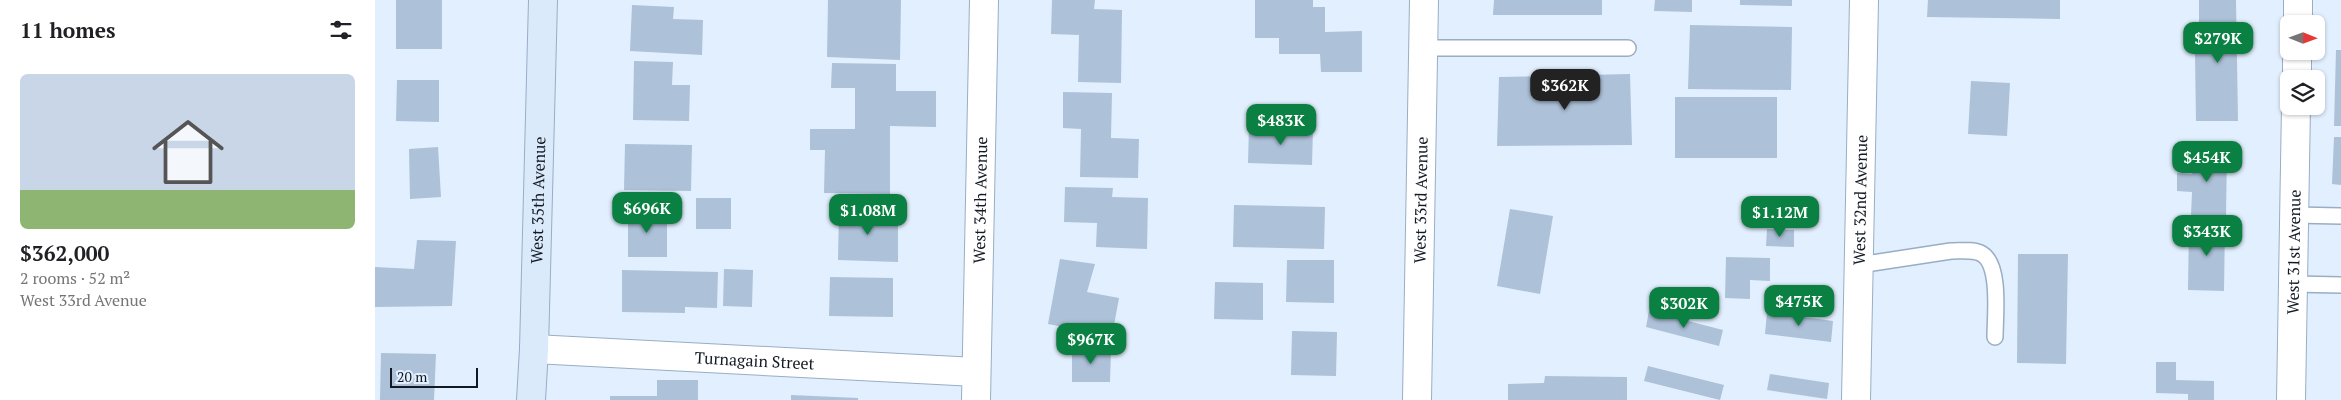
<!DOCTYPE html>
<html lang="en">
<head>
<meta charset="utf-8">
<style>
	:root { --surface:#fff; --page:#f2f2f2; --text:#202124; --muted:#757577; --accent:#0b8043 }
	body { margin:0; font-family:"PT Serif",serif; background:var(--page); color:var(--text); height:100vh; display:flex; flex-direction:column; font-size:19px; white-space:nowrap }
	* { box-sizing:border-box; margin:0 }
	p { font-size:16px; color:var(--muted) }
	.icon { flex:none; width:28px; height:28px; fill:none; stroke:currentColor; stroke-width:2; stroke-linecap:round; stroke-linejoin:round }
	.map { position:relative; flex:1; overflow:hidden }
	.drawer { display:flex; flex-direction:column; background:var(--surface); width:375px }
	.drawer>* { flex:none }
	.needle { width:32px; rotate:91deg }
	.fabs { position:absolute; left:1905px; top:15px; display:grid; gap:10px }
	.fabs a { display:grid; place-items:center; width:45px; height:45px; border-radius:8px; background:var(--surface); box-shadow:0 1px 4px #0004; font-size:25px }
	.scale { position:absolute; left:15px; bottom:12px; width:88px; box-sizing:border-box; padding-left:5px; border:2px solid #121922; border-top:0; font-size:14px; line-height:18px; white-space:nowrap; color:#121922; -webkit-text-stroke:4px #e2effe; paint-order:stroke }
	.price { position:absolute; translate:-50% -42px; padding:0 11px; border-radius:10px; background:var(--accent); color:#fff; font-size:16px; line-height:32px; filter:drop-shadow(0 1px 2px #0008) }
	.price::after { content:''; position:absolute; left:50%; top:30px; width:15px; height:11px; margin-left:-8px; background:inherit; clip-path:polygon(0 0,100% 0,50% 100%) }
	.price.active { background:#222; color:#fff }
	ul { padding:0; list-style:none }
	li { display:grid; align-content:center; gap:10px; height:265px; padding:0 20px }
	li span { display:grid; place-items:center; height:155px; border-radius:8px; color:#555 }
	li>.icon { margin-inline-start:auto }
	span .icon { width:90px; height:90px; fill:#fffc; stroke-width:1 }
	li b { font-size:21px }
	h2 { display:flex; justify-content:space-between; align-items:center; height:60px; padding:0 20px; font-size:21px }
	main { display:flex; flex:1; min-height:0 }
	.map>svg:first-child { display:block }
	.building { fill:#adc1d9 }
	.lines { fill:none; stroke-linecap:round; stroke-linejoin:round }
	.lane-casing { stroke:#99adc5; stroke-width:18 }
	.street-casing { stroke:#99adc5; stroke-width:30 }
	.secondary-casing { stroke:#99adc5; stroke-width:30 }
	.lane { stroke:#fff; stroke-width:15 }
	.street { stroke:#fff; stroke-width:28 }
	.secondary { stroke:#dbeafb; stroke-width:28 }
	.labels { text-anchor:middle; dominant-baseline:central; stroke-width:4; stroke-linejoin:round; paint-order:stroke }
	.street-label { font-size:16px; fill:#121922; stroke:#e2effe }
</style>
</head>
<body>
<main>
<section class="drawer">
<h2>11 homes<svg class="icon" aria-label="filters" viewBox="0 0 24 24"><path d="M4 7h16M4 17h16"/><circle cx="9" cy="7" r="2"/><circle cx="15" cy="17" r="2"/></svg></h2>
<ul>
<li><span style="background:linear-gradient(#c9d6e8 75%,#8fb573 0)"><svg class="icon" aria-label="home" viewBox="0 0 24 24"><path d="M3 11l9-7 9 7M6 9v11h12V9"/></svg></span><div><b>$362,000</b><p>2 rooms · 52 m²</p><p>West 33rd Avenue</p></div></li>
</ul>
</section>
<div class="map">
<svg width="1966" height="400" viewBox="0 0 1966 400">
	<rect width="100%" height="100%" fill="#e2effe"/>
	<g class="building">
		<rect x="21" y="0" width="46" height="49"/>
		<path d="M453 0H526L525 60 452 57Z"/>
		<path d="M677 0H720L719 9 747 10 746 83 703 82 704 35 676 34Z"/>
		<path d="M880 0H938V7H950V32L987 31V72H946L945 54H904V38H880Z"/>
		<path d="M1119 0H1227V15H1118Z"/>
		<path d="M1280 0H1317V12L1279 11Z"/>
		<path d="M1365 0H1417V6L1365 5Z"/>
		<path d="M1553 0H1685V19L1552 17Z"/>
		<path d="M1824 0H1861L1863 121H1821L1820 54H1840V44H1832V23H1824Z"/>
		<path d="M257 5 299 7 298 19 328 20 327 55 255 51Z"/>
		<path d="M1315 25 1417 27 1416 90 1313 89Z"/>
		<path d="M1961 50H1966V126H1959Z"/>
		<path d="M259 61 298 62 297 85H315L314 121 258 120Z"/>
		<path d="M457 63 521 64V91H561V127L515 126V194L449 193 450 150H435V129H480V88H456Z"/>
		<path d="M1255 74 1257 145 1122 146 1124 77Z"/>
		<path d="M22 80H64V122L21 121Z"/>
		<path d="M1596 81 1635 83 1632 136 1593 134Z"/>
		<path d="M688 92 737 93 736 138 764 139 763 178 705 177 706 129 688 128Z"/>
		<rect x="1300" y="97" width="102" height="61"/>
		<path d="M874 126 938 128 937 165 873 163Z"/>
		<path d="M1959 137H1966V185L1957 184Z"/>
		<path d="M250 144 317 145 316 191 249 190Z"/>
		<path d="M63 147 66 197 35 199 34 149Z"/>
		<path d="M1818 149 1852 150 1851 217 1816 216 1817 192 1802 191V173L1817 174Z"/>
		<path d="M690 187 738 188 737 197 773 198 772 249 721 247 722 223 689 222Z"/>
		<rect x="321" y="198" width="35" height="31"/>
		<path d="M859 205 950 207 949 249 858 247Z"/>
		<path d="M1135 209 1178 216 1165 294 1122 286Z"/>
		<path d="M464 210 523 212V262L463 260Z"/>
		<path d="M253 211 292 212V257H253Z"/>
		<path d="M1814 224 1850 225 1849 291 1813 290Z"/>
		<path d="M1392 229 1419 230V247L1391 246Z"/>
		<path d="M42 240 81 241 77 306 0 307V267L39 269Z"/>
		<path d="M1643 254H1693L1691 364 1642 363Z"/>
		<path d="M1351 257 1395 258V281L1375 280V299L1350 298Z"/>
		<path d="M685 259 720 264 712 292 744 298 737 336 673 324Z"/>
		<path d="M912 260H959V303L911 302Z"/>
		<path d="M349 269 378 270 377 307 348 306Z"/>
		<path d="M247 270 343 272 342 308 310 307V313L247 312Z"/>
		<path d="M455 277 518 278V317L454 316Z"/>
		<path d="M840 282 888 283V320L839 319Z"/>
		<path d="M1274 311 1348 330 1344 346 1271 327Z"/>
		<path d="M1392 312 1458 321 1456 342 1390 334Z"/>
		<path d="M917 331 962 332 961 376 916 375Z"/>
		<path d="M697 348 736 349 735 382H697Z"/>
		<path d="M6 353 61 354 59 400H5Z"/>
		<path d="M1781 362H1801V380L1839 381V400H1813V394L1781 393Z"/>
		<path d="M1273 366 1349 385 1345 400 1269 381Z"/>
		<path d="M1395 374 1454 383 1452 399 1392 390Z"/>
		<path d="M1170 376 1252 377V400H1133V384L1169 383Z"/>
		<path d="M282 380H323V400H235V396H282Z"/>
		<path d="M416 395 483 398V400H416Z"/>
	</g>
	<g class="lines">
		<g class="lane-casing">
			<g id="lane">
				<path d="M1049 48H1253"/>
				<path d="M1919 215 1966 216"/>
				<path d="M1484 265 1576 251C1586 251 1599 249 1607 254 1626 265 1620 317 1620 337"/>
				<path d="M1918 284 1966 285"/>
			</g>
		</g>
		<g class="street-casing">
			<g id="street">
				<path d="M1923 24V0"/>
				<path d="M1922 79V51"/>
				<path id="s1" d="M159 349 601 372"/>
				<path id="s2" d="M601 400 609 0"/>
				<path id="s3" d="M1042 400 1049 0"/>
				<path id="s4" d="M1481 400 1489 0"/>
				<path id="s5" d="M1916 400 1921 106"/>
			</g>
		</g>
		<g class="secondary-casing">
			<g id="secondary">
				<path id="s6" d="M156 400 159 349 168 0"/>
			</g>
		</g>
		<use href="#lane" class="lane"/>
		<use href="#street" class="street"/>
		<use href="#secondary" class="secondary"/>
	</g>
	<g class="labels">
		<g class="street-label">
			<text stroke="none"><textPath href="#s6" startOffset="200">West 35th Avenue</textPath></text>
			<text stroke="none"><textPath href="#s2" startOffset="200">West 34th Avenue</textPath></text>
			<text stroke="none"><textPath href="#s3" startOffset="200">West 33rd Avenue</textPath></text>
			<text stroke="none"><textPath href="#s4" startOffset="200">West 32nd Avenue</textPath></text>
			<text stroke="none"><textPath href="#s5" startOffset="148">West 31st Avenue</textPath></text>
			<text stroke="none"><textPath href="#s1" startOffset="221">Turnagain Street</textPath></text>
		</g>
	</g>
</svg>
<div class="fabs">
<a><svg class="needle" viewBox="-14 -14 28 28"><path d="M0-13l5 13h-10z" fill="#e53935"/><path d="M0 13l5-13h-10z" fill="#757577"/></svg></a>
<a><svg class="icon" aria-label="layers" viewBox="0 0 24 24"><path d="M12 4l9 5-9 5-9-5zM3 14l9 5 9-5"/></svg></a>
</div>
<div class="scale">20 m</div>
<b class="price" style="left:1843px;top:64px">$279K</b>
<b class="price active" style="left:1190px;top:111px">$362K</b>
<b class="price" style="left:906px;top:146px">$483K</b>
<b class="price" style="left:1832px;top:183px">$454K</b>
<b class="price" style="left:272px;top:234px">$696K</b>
<b class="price" style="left:493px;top:236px">$1.08M</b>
<b class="price" style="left:1405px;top:238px">$1.12M</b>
<b class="price" style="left:1832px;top:257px">$343K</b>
<b class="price" style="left:1424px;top:327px">$475K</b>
<b class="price" style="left:1309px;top:329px">$302K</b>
<b class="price" style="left:716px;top:365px">$967K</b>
</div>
</main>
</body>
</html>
